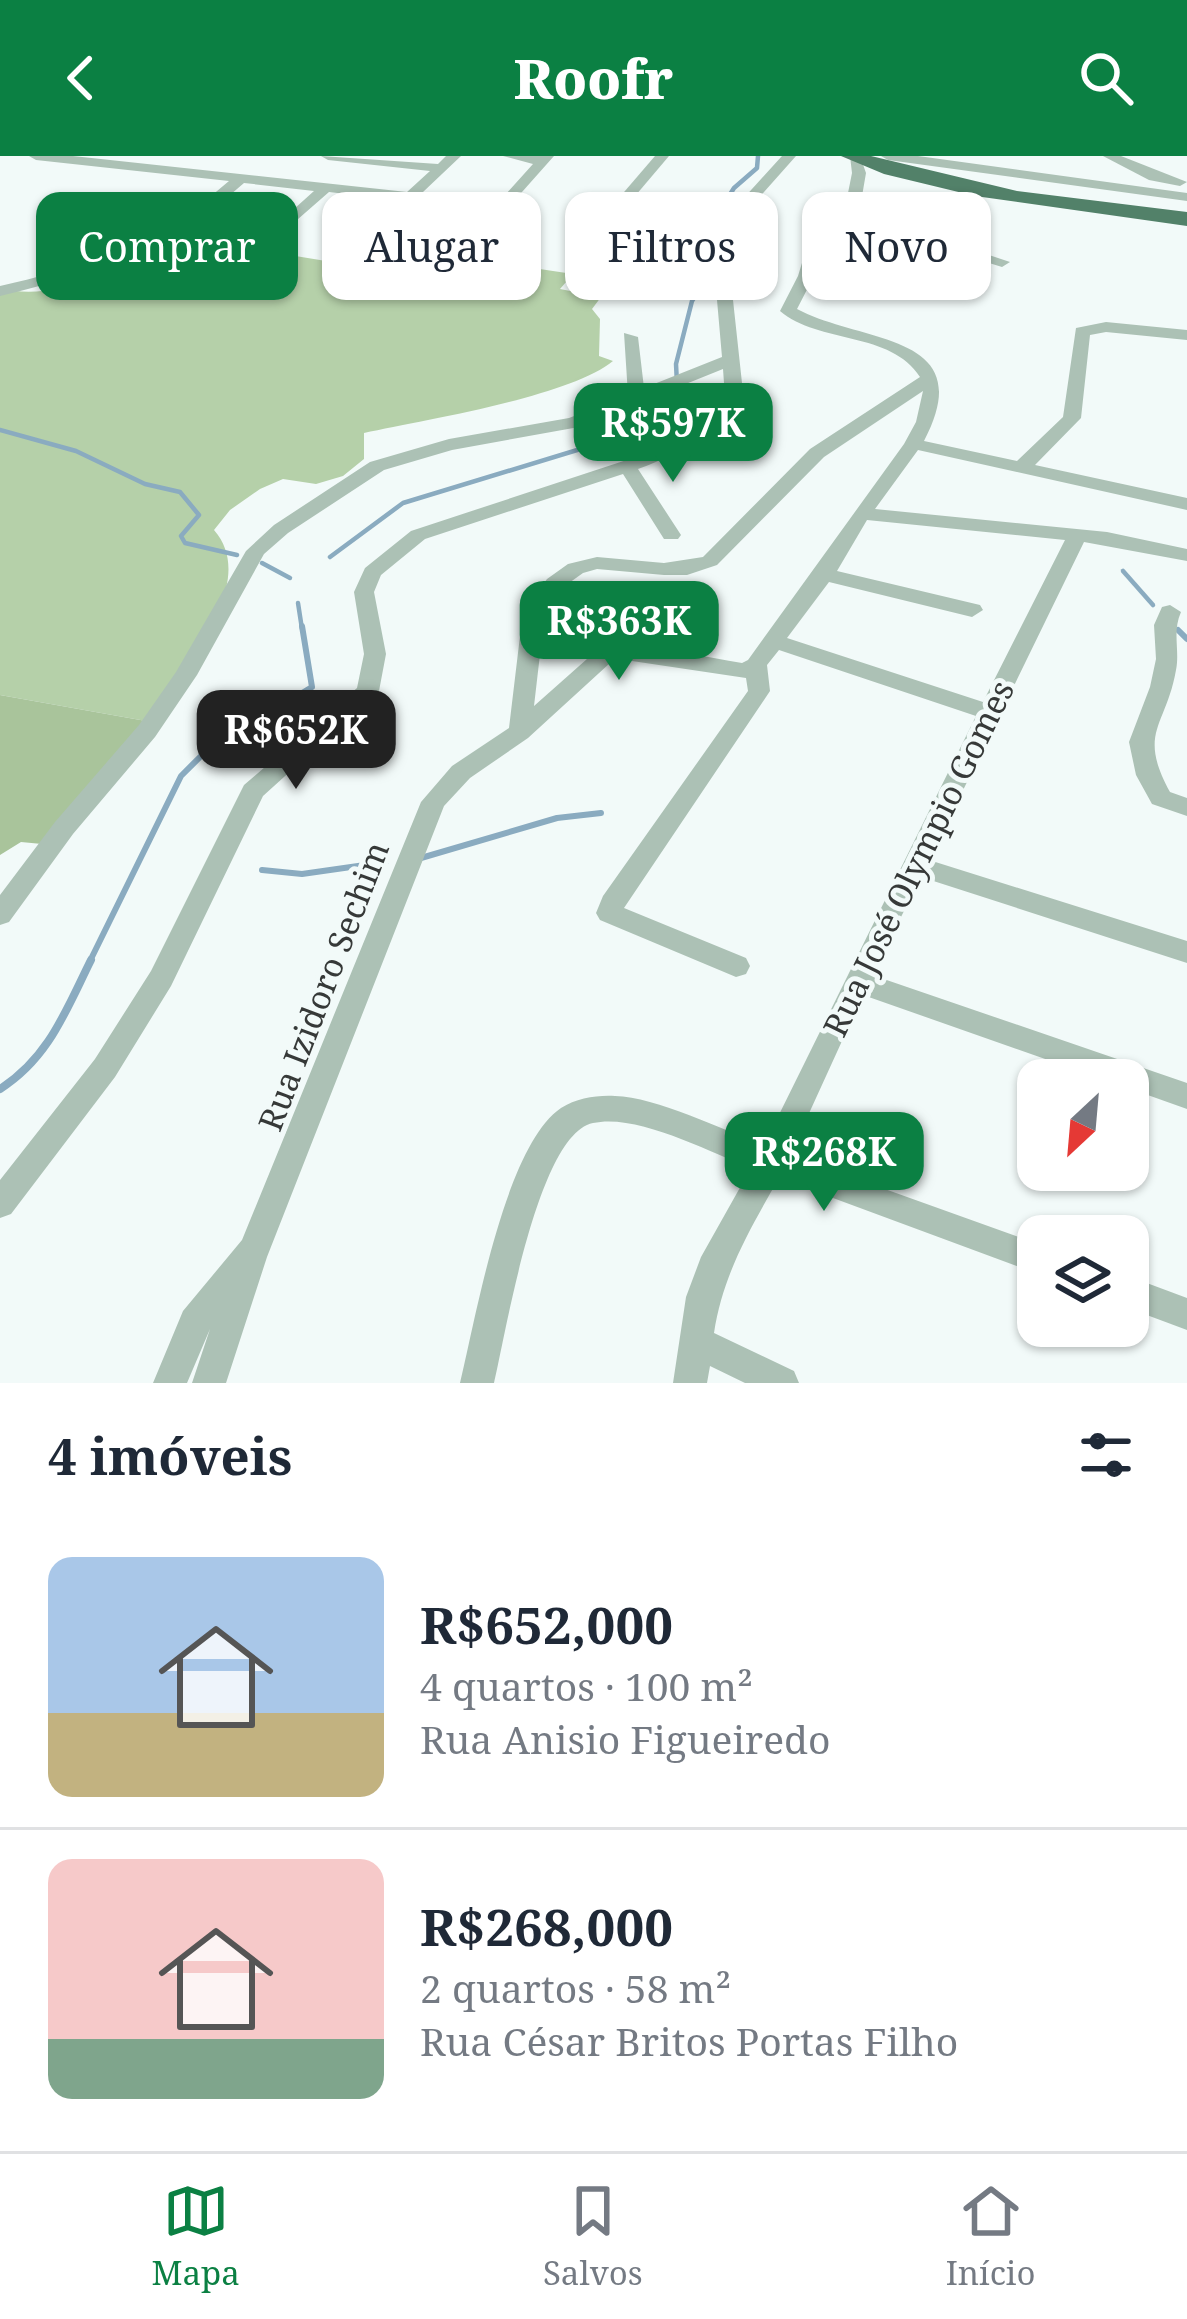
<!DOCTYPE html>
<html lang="pt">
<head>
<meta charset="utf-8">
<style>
	:root { --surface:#fff; --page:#f2f2f3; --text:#1f2937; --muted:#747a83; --line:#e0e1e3; --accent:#0b8043 }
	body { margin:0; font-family:"Noto Serif",serif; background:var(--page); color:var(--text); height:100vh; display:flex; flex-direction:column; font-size:45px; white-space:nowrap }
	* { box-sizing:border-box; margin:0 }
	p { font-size:39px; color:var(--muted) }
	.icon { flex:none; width:66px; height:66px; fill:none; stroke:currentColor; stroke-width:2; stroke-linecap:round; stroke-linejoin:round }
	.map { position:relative; height:1227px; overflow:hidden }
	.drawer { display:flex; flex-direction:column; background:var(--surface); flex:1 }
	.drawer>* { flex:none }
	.top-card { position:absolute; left:36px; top:36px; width:1116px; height:108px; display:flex; gap:24px }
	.needle { width:78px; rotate:206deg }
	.tools { position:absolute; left:1017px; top:903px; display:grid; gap:24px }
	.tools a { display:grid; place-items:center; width:132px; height:132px; border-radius:24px; background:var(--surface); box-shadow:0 3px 9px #0004; font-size:60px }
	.price { position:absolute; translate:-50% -102px; padding:0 27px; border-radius:24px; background:var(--accent); color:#fff; font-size:39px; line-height:78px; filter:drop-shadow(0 3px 6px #0008) }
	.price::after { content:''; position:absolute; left:50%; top:72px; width:36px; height:27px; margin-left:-18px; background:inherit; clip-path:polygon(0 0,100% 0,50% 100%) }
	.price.selected { background:#222; color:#fff }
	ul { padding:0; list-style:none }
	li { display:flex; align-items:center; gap:36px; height:300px; padding:0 48px }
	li+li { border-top:3px solid var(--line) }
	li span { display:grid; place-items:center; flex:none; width:336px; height:240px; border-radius:24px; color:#555 }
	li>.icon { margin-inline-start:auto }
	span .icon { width:144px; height:144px; fill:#fffc; stroke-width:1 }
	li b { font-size:51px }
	h2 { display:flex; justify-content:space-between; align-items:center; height:144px; padding:0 48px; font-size:51px }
	.chip { padding:0 42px; border-radius:24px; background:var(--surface); box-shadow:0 3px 9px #0004; font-size:42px; line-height:108px }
	.chip.selected { background:var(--accent); color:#fff }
	header { display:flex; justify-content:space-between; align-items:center; height:156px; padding:0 48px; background:var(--accent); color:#fff; font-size:54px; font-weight:800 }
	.tab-bar { display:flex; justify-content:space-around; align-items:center; height:168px; border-top:3px solid var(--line); background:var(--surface); font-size:33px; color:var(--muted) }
	.tab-bar a { display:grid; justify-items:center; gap:6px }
	.tab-bar .selected { color:var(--accent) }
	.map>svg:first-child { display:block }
	.green { fill:#b5d0a9 }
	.forest { fill:#a9c49b }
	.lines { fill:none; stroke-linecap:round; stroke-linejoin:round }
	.stream-far2 { stroke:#8aabc0; stroke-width:4.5 }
	.stream-far1 { stroke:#8aabc0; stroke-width:6 }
	.stream { stroke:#8aabc0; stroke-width:8 }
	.minor { fill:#acc1b5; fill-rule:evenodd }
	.highway { fill:#528169; fill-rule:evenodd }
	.labels { text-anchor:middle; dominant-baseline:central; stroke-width:10; stroke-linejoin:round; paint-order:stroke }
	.street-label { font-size:33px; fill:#363938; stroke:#f2faf9 }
</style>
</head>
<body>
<header><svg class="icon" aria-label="back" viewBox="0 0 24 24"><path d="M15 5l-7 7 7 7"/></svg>Roofr<svg class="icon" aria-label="search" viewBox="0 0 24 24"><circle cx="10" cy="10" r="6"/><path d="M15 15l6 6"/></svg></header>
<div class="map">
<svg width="1187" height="1227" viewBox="0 0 1187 1227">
	<rect width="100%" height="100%" fill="#f2faf9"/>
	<path class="green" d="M192 83 399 117 448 115 466 102 573 118 560 133 601 141 592 153 600 163 599 200 613 205C569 241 424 264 364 277V303L343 320 316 328 283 323 260 333 230 354 214 374C262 429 178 516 146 565L0 539V132C62 149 135 103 192 83Z"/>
	<path class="forest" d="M0 539 146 565 42 688 21 686 0 699Z"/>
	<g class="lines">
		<g class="stream-far2">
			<path d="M0 274 76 295 145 328 180 336 199 359 181 380 185 387 237 399"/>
			<path d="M330 401 403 347 646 273 668 261 678 247 676 208 692 145 724 95 722 51 734 32 757 12 758 0"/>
			<path d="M262 407 290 422"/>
			<path d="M1123 415 1153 449"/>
			<path d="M298 447 302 473"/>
		</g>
		<g class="stream-far1">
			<path d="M1178 474 1187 483"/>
			<path d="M421 702 557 662 601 657"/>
			<path d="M262 714 302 718 386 706"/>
			<path d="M89 807 181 620 204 597 312 531 302 470"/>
		</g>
		<path class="stream" d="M0 933C49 902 66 854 91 804"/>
		<g class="minor">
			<path d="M29 0H73L407 36 430 15 328 4 321 0 438 8 446 0H461L347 108 334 105 399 44 329 36 258 98 250 93 253 90 314 35 244 27C173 90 92 118 0 140V130C85 111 163 83 229 25L36 4Z"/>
			<path d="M503 0H554L458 108H448V102L533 8Z"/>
			<path d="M655 0H669L580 105H570V99Z"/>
			<path d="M782 0H796L756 45 760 103 733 144 742 227C712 267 687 297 638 313L681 379 678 383H664L623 318 425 383 381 419 374 436 386 498 379 535 263 640 171 830 115 921 11 1058 0 1062V1024L95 903 151 815 244 629 357 532 364 498 354 436 365 412 411 375 657 294 693 267 724 227 723 213 579 271 452 294 384 314 288 377 264 398 197 519 155 581 73 678 9 766 0 769V739L55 666 139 569 176 516 246 395 274 369 370 306 449 283 569 262 628 239 624 177 638 181 644 232 722 201 717 144 744 103 742 44Z"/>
			<path d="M850 0H860L866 17 861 46 923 68 938 82 1010 106 1002 111 928 88 913 74 855 54 823 85 814 120 797 153C862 188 981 176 924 285L1017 305 1063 261 1076 172 1106 166 1187 174V184L1106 176 1090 179 1081 262 1035 309 1187 342V354L918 294 875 353 1107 376 1187 393V405L1084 386 929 704 1187 785V807L921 721 872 819 1187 927V953L1128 932V924H1105L863 839 790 999 1038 1088V1118L779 1022C750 1073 723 1118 714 1177L794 1215 799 1227H745L710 1210 707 1227H673L686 1141 701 1101 751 1012C709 996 637 957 593 967 538 978 506 1176 494 1227H460C476 1161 505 990 561 952 577 942 597 939 615 940 656 941 723 974 764 989L976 560 779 494 767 509 770 535 624 752 746 802 750 810 746 818 736 821 600 764 596 757 603 740 748 535 746 522 632 505 610 507 528 582 470 622 444 650 267 1101 226 1227H192L210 1173 187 1227H153L183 1155 242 1084 421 646 452 610 509 572 523 455 547 423 568 408 597 401 664 407 703 401 810 293 920 221C891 175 819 188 780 155L798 120 809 84 846 47 852 17ZM923 235 916 266 904 288 748 504 742 507C696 500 643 484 596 495L534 550 545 455 562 432 583 417 597 413 664 419H687L717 409 824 301ZM867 364 1065 384 983 546 787 482 829 426 972 461 983 454 980 449 837 415Z"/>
			<path d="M881 0H918L1187 37V45L888 4Z"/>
			<path d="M1103 0H1121L1187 26 1180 30 1149 24Z"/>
			<path d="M1170 449 1181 456C1172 476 1180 494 1176 514 1166 571 1137 576 1170 636L1187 642V660L1152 648 1136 619 1129 586 1150 531 1156 503 1154 469 1162 451Z"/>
			<path d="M1128 1120 1187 1142V1174L1128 1152Z"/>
		</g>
		<path class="highway" d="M841 0H871L1017 35 1187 56V70L975 40 884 18Z"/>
	</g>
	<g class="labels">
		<g class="street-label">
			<text transform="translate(918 702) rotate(-64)">Rua José Olympio Gomes</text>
			<text transform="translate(323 830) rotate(-69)">Rua Izidoro Sechim</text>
		</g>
	</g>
</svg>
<div class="tools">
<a><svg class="needle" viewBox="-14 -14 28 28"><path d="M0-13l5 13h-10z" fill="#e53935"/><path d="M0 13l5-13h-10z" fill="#747a83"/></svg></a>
<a><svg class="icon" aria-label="layers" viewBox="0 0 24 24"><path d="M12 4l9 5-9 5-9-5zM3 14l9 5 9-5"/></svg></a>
</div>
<b class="price" style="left:673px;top:329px">R$597K</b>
<b class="price" style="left:619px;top:527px">R$363K</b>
<b class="price selected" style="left:296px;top:636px">R$652K</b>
<b class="price" style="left:824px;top:1058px">R$268K</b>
<div class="top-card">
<a class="chip selected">Comprar</a>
<a class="chip">Alugar</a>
<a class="chip">Filtros</a>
<a class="chip">Novo</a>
</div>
</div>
<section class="drawer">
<h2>4 imóveis<svg class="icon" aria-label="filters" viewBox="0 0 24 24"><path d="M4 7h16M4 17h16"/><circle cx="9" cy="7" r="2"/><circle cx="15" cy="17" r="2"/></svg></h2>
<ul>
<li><span style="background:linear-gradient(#a9c7e8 65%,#c2b280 0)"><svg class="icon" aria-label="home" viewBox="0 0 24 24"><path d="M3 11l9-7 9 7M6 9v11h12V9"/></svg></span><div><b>R$652,000</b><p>4 quartos · 100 m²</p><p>Rua Anisio Figueiredo</p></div></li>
<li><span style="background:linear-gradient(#f6c9c9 75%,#7fa58c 0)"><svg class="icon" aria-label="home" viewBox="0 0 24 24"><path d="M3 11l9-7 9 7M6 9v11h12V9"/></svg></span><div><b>R$268,000</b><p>2 quartos · 58 m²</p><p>Rua César Britos Portas Filho</p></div></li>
</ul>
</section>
<nav class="tab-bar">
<a class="selected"><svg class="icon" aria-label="map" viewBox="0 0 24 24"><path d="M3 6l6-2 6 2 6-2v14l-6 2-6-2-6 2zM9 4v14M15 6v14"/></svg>Mapa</a>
<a><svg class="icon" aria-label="saved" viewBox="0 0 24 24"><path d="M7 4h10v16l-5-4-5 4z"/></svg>Salvos</a>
<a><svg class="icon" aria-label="home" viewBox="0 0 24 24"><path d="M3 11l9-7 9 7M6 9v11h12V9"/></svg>Início</a>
</nav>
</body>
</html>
